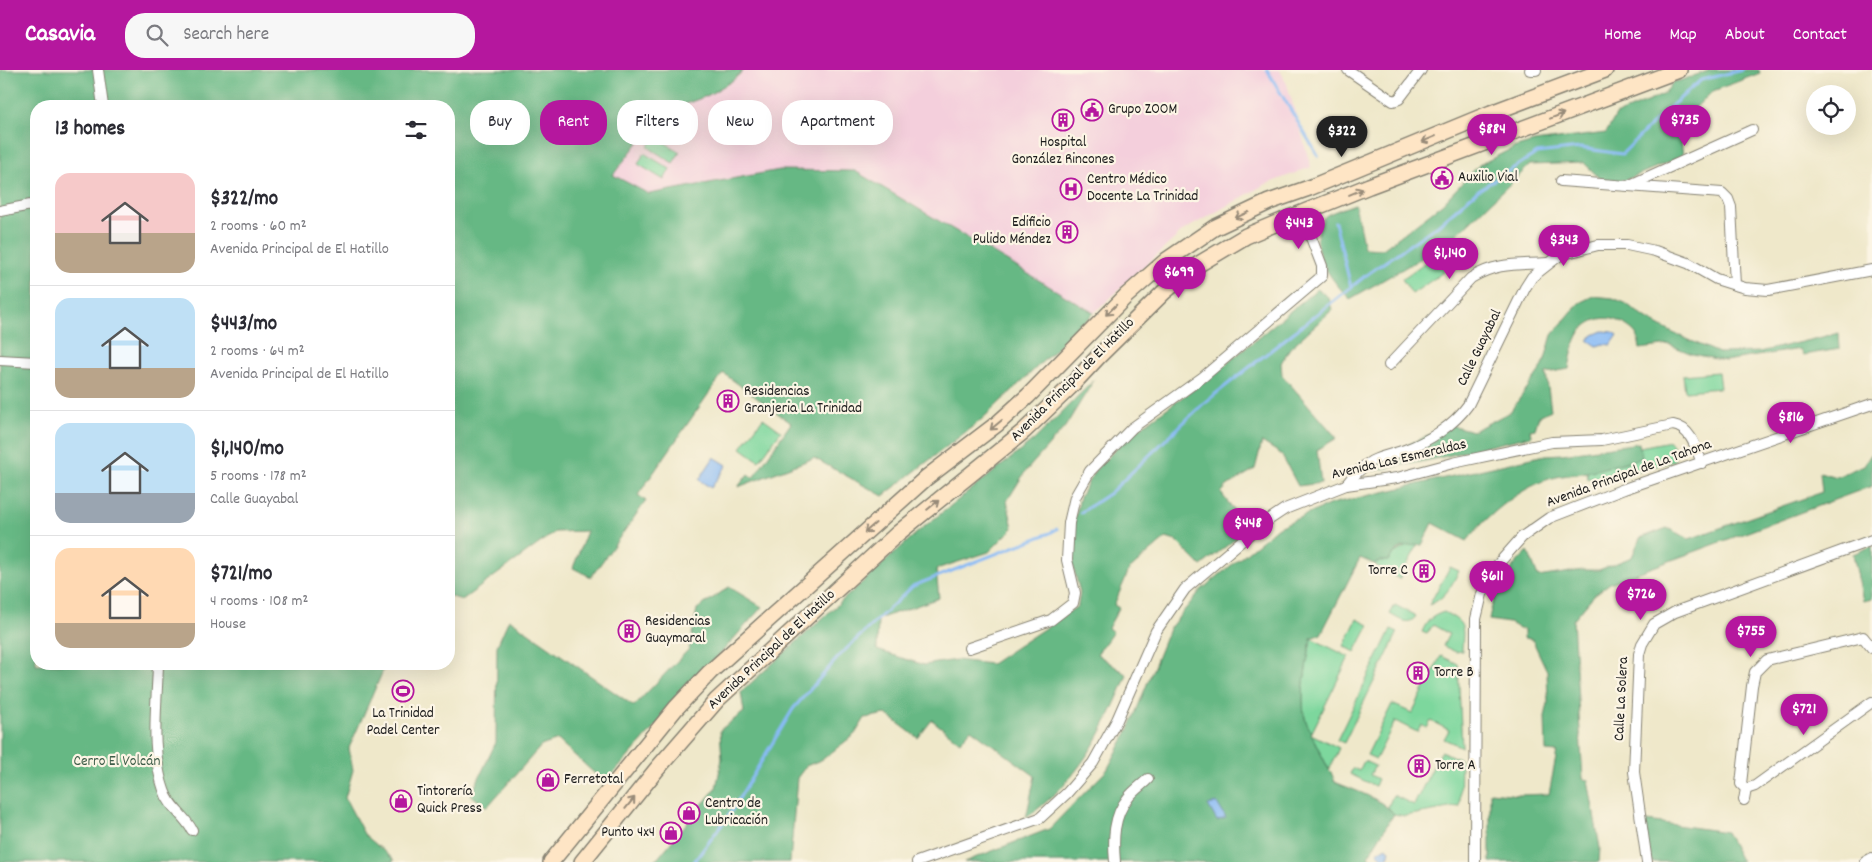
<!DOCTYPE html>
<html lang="en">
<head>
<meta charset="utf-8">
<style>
	:root { --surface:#fff; --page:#f7f7f7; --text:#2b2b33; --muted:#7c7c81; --line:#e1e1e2; --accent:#b5179e }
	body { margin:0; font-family:Dekko,sans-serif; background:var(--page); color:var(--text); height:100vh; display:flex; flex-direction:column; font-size:19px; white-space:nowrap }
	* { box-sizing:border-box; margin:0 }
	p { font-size:16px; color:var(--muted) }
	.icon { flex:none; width:28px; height:28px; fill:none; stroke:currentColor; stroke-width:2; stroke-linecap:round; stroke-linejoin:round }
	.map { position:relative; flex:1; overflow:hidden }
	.panel { position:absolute; left:30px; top:30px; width:425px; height:570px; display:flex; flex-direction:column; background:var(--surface); border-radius:20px; box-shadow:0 5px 20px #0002 }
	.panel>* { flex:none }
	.top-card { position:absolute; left:470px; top:30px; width:475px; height:45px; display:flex; gap:10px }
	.controls { position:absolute; left:1806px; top:15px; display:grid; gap:10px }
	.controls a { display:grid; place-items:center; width:50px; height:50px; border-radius:50%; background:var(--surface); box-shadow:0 5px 20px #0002; font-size:25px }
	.price { position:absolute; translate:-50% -42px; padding:0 11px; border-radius:18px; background:var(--accent); color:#fff; font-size:16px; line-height:32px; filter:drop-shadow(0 1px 2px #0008) }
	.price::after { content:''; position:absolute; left:50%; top:30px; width:15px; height:11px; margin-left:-8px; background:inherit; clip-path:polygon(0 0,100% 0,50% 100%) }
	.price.active { background:#222; color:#fff }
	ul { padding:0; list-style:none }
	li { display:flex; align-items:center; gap:15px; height:125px; padding:0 25px }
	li+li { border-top:1px solid var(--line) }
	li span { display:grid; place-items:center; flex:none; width:140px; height:100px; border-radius:15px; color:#555 }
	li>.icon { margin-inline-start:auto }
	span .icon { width:60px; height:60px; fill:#fffc; stroke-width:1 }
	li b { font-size:21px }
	h2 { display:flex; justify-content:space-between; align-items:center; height:60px; padding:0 25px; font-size:21px }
	.chip { padding:0 18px; border-radius:20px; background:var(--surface); box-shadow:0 5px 20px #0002; font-size:18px; line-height:45px }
	.chip.active { background:var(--accent); color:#fff }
	header { display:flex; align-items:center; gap:30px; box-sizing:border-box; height:70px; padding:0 25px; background:var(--accent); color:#fff }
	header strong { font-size:24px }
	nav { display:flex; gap:28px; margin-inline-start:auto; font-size:18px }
	.search { width:350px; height:45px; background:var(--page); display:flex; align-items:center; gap:12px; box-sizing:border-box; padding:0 18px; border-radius:20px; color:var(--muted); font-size:19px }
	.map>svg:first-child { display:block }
	.built { fill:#f4cfdc }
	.green { fill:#7dd79d; stroke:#4c7a5c }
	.forest { fill:#66b884; stroke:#416a50 }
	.water { fill:#89bbf6; stroke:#526c89 }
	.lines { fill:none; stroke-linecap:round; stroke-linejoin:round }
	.stream { stroke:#89bbf6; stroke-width:3 }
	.minor-casing { stroke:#868273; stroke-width:12 }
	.secondary-casing { stroke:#868273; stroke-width:18 }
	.minor { stroke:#fff; stroke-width:10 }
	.secondary { stroke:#fee5c5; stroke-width:15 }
	.oneway { stroke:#988b79 }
	.labels { text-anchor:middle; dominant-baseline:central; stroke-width:4.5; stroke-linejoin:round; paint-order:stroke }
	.poi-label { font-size:15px; fill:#1c1c1c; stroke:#fcf5e5; text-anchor:start }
	.street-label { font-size:15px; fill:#1c1c1c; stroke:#fcf5e5 }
	.park-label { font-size:15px; fill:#3e5d49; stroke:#fcf5e5 }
</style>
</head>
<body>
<header>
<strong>Casavia</strong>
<div class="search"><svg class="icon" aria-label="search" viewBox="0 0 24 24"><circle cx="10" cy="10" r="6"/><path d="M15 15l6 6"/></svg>Search here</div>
<nav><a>Home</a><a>Map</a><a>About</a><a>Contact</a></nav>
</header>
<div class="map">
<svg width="1872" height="792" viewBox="0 0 1872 792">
	<rect width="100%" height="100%" fill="#fcf5e5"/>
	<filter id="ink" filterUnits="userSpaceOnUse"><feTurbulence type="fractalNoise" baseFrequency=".02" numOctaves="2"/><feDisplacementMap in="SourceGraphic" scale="10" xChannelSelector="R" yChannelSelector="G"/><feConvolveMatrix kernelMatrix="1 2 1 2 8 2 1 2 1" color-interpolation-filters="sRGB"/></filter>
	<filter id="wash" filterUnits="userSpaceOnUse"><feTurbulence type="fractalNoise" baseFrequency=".0096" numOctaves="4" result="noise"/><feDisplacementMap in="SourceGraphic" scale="20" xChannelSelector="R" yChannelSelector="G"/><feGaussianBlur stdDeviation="1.12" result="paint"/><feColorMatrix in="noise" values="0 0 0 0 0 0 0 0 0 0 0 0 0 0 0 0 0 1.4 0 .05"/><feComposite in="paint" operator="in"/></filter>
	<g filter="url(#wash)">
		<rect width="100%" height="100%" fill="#efe8ca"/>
		<path class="built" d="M744 0H1280L1287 14 1311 97 1264 115 1184 160 1094 243 855 101 780 100 648 124 613 105 661 43 707 26 732 11Z"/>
		<g class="green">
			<path d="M654 66 680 82 673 93 648 77Z"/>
			<path d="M644 83 670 99 664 110 638 94Z"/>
			<path d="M1434 186 1445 201 1412 224 1402 209Z"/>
			<path d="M1718 302 1720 318 1685 321 1683 305Z"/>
			<path d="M763 348 781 361 759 391 741 378Z"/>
			<path d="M1670 371 1676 380 1674 391 1598 412 1596 407 1588 409 1587 402 1642 388 1640 377Z"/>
			<path d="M1409 475H1418L1399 509 1374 494 1380 491H1388L1393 484Z"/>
			<path d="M1450 497 1459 501C1451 516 1446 528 1429 535Z"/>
			<path d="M1395 535 1416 546C1409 557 1399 549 1390 544Z"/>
			<path d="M1444 542C1467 554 1463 556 1462 581L1456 582 1443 576 1449 564 1433 555 1427 564 1422 562C1427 550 1432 546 1444 542Z"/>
			<path d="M1357 549 1369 555 1355 582 1344 576Z"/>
			<path d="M1391 559 1398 562 1344 673 1337 670Z"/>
			<path d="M1311 568 1349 587 1312 662C1294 642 1308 593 1311 568Z"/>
			<path d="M1441 586 1458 594 1462 677 1444 669 1449 660 1431 651 1427 658 1421 655 1417 662 1395 651 1376 689 1367 685 1392 634 1412 643Z"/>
			<path d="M1311 664 1339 678 1329 700Z"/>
			<path d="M1441 681 1461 690 1460 736 1405 746 1394 744 1388 737 1393 725 1414 735Z"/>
			<path d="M1364 691 1375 696 1370 705 1378 709 1375 716 1350 704 1353 698 1359 701Z"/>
		</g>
		<g class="forest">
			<path d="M0 0H744L732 11 707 26 661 43 613 105 649 124 780 100 855 101 1094 243 981 350 883 426 814 388 738 417 748 404 753 408 791 353 723 303 638 425 646 431 591 507 573 498 587 461 555 462 462 530 449 526V36H36V594H386L349 678 353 700 345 728 364 764 394 790 393 792H0Z"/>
			<path d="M1711 0H1759L1760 3 1713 21 1679 53 1683 86 1609 117 1584 93 1530 95 1454 167 1465 189 1450 195 1432 182 1350 229C1332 211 1309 182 1320 156 1321 151 1324 146 1329 144 1337 140 1347 137 1355 134L1364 178 1383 179 1442 134 1479 95 1513 78 1534 72 1606 63 1616 45 1663 25 1673 13Z"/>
			<path d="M1317 219 1329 228 1332 240 1290 278 1281 293 1282 305 1337 368 1317 380 1321 413 1298 416 1281 384 1262 372 1255 399 1227 416 1221 423 1248 459 1201 496 1176 471 1166 468 1129 500 1114 535 1119 538 1108 558 1113 562 1097 584 1127 605C1102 666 1080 709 1026 748L1035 706 971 659 960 672 932 650 918 668 886 644 865 648 855 664 823 689 806 696 797 708 790 792H652L658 788 716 718 722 689 720 660 744 642 741 622 920 460 1034 370 1094 310 1065 357 1025 402 1007 431 1013 458 989 482 936 499 939 528 878 549 877 580 924 595 956 590 991 594 1078 536 1080 522 1071 489 1074 453 1080 427 1095 400 1131 364 1208 309Z"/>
			<path d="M1593 226 1613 228 1625 233 1647 249 1673 263 1719 283 1759 282 1839 263 1840 279 1803 285 1800 279 1725 291 1692 284 1670 275 1640 279C1639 274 1639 268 1636 264 1634 261 1630 258 1627 256 1612 244 1592 246 1580 262 1573 273 1571 287 1569 299L1546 303 1551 340 1539 346 1535 359 1530 360 1531 366 1430 390 1373 401 1372 391 1450 355 1473 361 1510 342 1543 296 1552 265 1579 233Z"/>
			<path d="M1639 373 1642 388C1624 392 1605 398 1587 402 1574 405 1561 405 1549 409 1517 420 1488 445 1467 471L1433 453 1422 475C1404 476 1399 475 1388 491H1380L1374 494 1360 488 1321 564 1311 568C1308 593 1294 642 1312 662L1311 664 1329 700 1331 702 1335 712C1355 721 1379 727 1394 744L1368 786 1374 792H964L1049 759 1107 700 1129 659 1169 559 1201 520 1278 457 1331 434 1545 385 1562 384Z"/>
			<path d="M1872 383V416L1610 513 1594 525 1573 550 1583 709 1588 710 1600 778 1599 792H1579L1578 791 1573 792H1490V722L1520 725 1549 724 1557 682 1546 681 1545 647 1548 633 1547 601 1532 569 1524 568V560L1509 553 1489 550C1493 522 1508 500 1528 481L1538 507 1583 500H1599L1632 487 1640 468 1667 458 1689 469 1822 422 1820 402 1836 407 1864 395Z"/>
			<path d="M1872 476V529L1863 531 1853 484Z"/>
			<path d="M729 517 762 537 605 713 558 670 541 676 487 737 471 725 496 672 497 576 509 549 634 636 689 579 697 539Z"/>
			<path d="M1640 750 1726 762 1742 792H1645Z"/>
		</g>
		<g class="water">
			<path d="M1603 261 1613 262 1618 265 1611 275 1603 274 1597 276 1588 270 1594 265Z"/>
			<path d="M714 387 727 395 711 418 699 410Z"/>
			<path d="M1217 733 1226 748 1217 751 1208 735Z"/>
			<path d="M1386 777 1390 780 1388 787 1383 788 1377 782Z"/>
		</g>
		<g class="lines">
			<g class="stream">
				<path d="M1267 0 1318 86"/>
				<path d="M1335 152 1351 217"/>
				<path d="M1080 443 1110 423 1204 333 1369 203 1438 155 1477 121 1537 83 1580 78 1622 84 1661 45 1701 10 1742 0"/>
				<path d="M694 792 729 745 793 639 842 583 913 516 1050 463 1057 459"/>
			</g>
		</g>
	</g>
	<g filter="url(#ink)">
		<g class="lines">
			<g class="minor-casing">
				<g id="minor">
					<path d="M98 0 103 36"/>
					<path d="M1348 0 1393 31 1399 29 1421 0"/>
					<path d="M1530 0H1536"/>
					<path d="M1561 111 1722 123 1728 129 1731 137 1735 215"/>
					<path d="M1630 115 1752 60"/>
					<path d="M0 141 36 134"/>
					<path d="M0 290 36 292"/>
					<path d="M1389 295 1471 208C1497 192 1518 195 1547 193"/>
					<path d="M1346 415C1353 406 1361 397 1372 391 1382 386 1394 384 1405 380 1429 371 1454 355 1468 335L1525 218 1532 207 1560 185 1598 175H1627L1655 181 1688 193 1716 209 1735 215 1745 218 1768 220 1872 200"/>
					<path d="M969 578 1051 550 1073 533 1075 523 1067 490 1069 453 1075 427 1090 401 1132 358 1203 307 1322 206V196L1302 144"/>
					<path d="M158 594C157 635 150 680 164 720 169 737 184 745 192 760"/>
					<path d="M1746 719 1755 716 1872 632"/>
					<path d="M1744 730 1746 719 1741 714 1752 616 1755 602 1767 590 1863 567 1872 578"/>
					<path d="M917 792 1040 748 1067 723 1093 693 1117 650 1156 561 1185 519 1258 457 1285 439 1346 415 1397 408 1453 393 1552 372 1602 370 1673 355C1691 358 1696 378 1702 393"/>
					<path d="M1115 792C1113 770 1113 746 1128 728 1133 721 1142 715 1148 709"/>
					<path d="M1475 792 1476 549 1482 524 1499 493 1522 467 1549 448 1624 419 1872 334"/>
					<path d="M1647 792 1634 702 1639 584 1642 574 1654 554 1675 542 1872 470"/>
					<path d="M1865 792 1872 788"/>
				</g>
			</g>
			<g class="secondary-casing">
				<g id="secondary">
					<path d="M551 792 676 638 710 602 926 408 997 354 1028 326 1126 226 1167 190 1214 158 1269 132 1309 118 1491 43 1605 0"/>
					<path d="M582 792 657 699 717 630 897 464 1024 361 1070 317 1099 286 1164 222 1199 194 1246 166 1277 153 1369 116 1679 0"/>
				</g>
			</g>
			<use href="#minor" class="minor"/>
			<use href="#secondary" class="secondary"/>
		</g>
		<defs><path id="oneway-shaft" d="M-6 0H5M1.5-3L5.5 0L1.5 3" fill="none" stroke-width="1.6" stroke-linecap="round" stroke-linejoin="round" transform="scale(1.25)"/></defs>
		<g class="oneway">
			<use href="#oneway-shaft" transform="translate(1557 46) rotate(-21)"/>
			<use href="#oneway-shaft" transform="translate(1429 69) rotate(157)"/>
			<use href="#oneway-shaft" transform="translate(1356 122) rotate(-23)"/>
			<use href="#oneway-shaft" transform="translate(1242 145) rotate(155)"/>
			<use href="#oneway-shaft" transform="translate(1111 240) rotate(135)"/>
			<use href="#oneway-shaft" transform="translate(996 355) rotate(140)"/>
			<use href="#oneway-shaft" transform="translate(933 435) rotate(-39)"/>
			<use href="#oneway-shaft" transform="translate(870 458) rotate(139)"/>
			<use href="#oneway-shaft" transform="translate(630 733) rotate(-51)"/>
		</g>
	</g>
	<defs>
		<g id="civic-ring" transform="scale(1.125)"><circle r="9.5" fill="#fcf5e5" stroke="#b5179e" stroke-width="1.5"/><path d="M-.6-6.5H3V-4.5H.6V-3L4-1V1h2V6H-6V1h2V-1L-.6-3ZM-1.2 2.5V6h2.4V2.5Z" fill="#b5179e"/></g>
		<g id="building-ring" transform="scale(1.125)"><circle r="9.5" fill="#fcf5e5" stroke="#b5179e" stroke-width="1.5"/><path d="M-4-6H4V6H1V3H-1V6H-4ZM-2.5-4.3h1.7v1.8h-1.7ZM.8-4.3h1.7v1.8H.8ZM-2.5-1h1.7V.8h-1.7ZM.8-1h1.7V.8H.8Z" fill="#b5179e"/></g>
		<g id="hospital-ring" transform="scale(1.125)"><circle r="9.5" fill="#fcf5e5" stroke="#b5179e" stroke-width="1.5"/><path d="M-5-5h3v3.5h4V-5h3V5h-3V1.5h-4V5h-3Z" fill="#b5179e"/></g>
		<g id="stadium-ring" transform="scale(1.125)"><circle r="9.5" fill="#fcf5e5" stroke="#b5179e" stroke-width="1.5"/><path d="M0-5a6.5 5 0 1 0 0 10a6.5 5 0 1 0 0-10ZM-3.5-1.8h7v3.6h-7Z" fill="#b5179e"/></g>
		<g id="shop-ring" transform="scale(1.125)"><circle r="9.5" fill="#fcf5e5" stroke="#b5179e" stroke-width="1.5"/><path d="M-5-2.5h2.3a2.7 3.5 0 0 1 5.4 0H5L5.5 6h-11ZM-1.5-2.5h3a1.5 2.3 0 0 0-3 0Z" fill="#b5179e"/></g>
	</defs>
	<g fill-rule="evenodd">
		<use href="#civic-ring" x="1092" y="40"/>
		<use href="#building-ring" x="1063" y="50"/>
		<use href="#civic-ring" x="1442" y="108"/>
		<use href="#hospital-ring" x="1071" y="119"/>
		<use href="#building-ring" x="1067" y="162"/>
		<use href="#building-ring" x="728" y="331"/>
		<use href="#building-ring" x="1424" y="501"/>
		<use href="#building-ring" x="629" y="561"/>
		<use href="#building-ring" x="1418" y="603"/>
		<use href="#stadium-ring" x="403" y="621"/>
		<use href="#building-ring" x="1419" y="696"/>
		<use href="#shop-ring" x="548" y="710"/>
		<use href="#shop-ring" x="401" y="731"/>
		<use href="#shop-ring" x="689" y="743"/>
		<use href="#shop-ring" x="671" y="763"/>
	</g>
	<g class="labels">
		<g class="poi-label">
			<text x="1108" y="40">Grupo ZOOM</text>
			<text x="1063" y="73" text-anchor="middle">Hospital<tspan x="1063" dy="17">González Rincones</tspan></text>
			<text x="1458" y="108">Auxilio Vial</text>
			<text x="1087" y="110">Centro Médico<tspan x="1087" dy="17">Docente La Trinidad</tspan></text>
			<text x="1051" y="153" text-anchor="end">Edificio<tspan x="1051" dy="17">Pulido Méndez</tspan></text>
			<text x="744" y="322">Residencias<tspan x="744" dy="17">Granjeria La Trinidad</tspan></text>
			<text x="1408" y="501" text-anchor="end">Torre C</text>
			<text x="645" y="552">Residencias<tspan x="645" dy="17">Guaymaral</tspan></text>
			<text x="1434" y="603">Torre B</text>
			<text x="403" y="644" text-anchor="middle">La Trinidad<tspan x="403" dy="17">Padel Center</tspan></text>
			<text x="1435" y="696">Torre A</text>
			<text x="564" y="710">Ferretotal</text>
			<text x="417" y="722">Tintorería<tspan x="417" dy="17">Quick Press</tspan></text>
			<text x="705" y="734">Centro de<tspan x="705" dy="17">Lubricación</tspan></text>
			<text x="655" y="763" text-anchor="end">Punto 4x4</text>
		</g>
		<g class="street-label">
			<text transform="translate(1480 278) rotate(-64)">Calle Guayabal</text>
			<text transform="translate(1073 310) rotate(-45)">Avenida Principal de El Hatillo</text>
			<text transform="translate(1399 390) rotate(-13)">Avenida Las Esmeraldas</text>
			<text transform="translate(1629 404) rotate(-20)">Avenida Principal de La Tahona</text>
			<text transform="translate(772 580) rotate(-43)">Avenida Principal de El Hatillo</text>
			<text transform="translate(1622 629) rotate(-87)">Calle La Solera</text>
		</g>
		<g class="park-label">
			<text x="117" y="692">Cerro El Volcán</text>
		</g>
	</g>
</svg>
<div class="controls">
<a><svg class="icon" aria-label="locate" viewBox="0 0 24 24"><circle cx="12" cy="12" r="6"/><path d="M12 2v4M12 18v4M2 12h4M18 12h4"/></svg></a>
</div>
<b class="price" style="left:1685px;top:77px">$735</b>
<b class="price" style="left:1492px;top:86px">$884</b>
<b class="price active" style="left:1342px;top:88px">$322</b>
<b class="price" style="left:1299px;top:180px">$443</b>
<b class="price" style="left:1564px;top:197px">$343</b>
<b class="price" style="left:1450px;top:210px">$1,140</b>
<b class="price" style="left:1179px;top:229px">$699</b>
<b class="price" style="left:1791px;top:374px">$816</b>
<b class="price" style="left:1248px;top:480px">$448</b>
<b class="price" style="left:1492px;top:533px">$611</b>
<b class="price" style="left:1641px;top:551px">$726</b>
<b class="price" style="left:1751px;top:588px">$755</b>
<b class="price" style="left:1804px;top:666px">$721</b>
<div class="top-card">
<a class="chip">Buy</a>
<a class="chip active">Rent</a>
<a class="chip">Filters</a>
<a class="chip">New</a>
<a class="chip">Apartment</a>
</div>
<section class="panel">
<h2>13 homes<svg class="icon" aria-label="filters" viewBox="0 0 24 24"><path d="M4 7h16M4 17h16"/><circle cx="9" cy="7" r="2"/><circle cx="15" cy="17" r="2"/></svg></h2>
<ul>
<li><span style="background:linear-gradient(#f6c9c9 60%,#b9a48a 0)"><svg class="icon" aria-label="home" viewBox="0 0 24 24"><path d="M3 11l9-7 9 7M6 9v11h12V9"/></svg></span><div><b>$322/mo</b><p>2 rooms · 60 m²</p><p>Avenida Principal de El Hatillo</p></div></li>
<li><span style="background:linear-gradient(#bfe0f5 70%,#b9a48a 0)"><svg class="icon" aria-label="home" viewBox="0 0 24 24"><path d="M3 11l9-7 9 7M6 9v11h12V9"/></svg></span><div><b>$443/mo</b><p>2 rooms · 64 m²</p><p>Avenida Principal de El Hatillo</p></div></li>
<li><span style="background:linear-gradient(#bfe0f5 70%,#9aa5b1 0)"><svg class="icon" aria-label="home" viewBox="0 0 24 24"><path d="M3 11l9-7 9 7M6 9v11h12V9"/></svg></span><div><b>$1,140/mo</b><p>5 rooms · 178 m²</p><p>Calle Guayabal</p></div></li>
<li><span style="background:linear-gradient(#ffd9b3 75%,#b9a48a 0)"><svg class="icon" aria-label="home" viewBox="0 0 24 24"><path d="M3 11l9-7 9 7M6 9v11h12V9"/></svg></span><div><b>$721/mo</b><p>4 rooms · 108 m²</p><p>House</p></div></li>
</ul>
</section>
</div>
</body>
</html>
